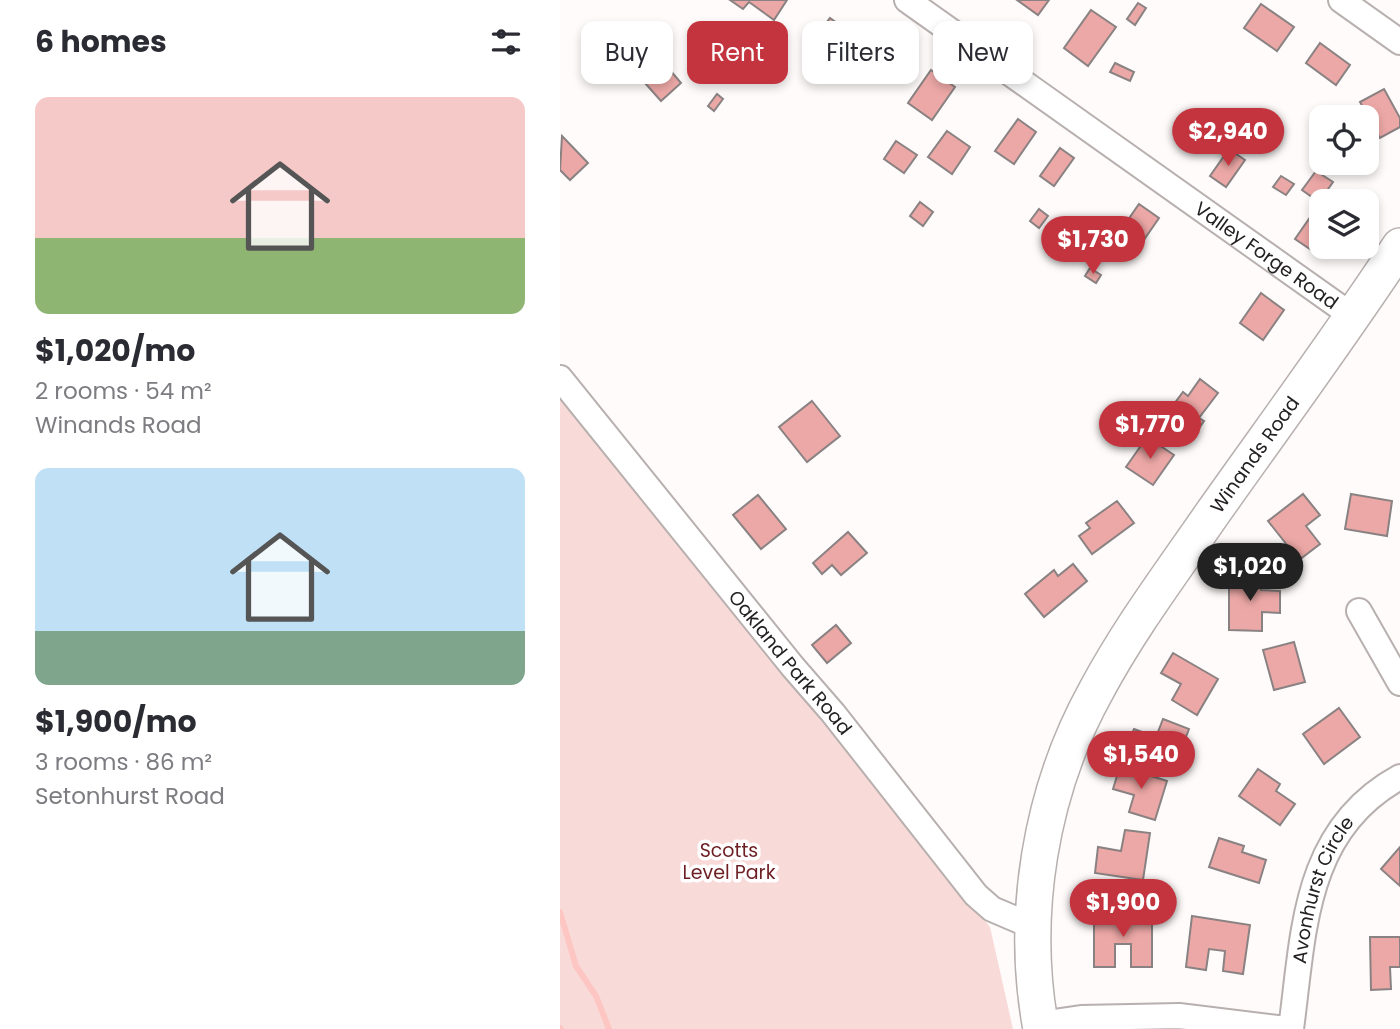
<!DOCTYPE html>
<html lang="en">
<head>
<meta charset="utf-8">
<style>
	:root { --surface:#fff; --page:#f7f7f7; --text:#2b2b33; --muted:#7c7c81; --accent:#c4343f }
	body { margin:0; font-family:Poppins,sans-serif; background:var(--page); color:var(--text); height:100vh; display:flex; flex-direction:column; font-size:26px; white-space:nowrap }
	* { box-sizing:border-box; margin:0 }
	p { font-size:23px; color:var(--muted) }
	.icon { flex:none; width:38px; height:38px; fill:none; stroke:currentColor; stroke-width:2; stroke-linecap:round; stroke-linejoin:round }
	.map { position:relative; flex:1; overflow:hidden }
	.panel { display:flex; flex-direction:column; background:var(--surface); width:560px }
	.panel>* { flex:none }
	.top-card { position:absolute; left:21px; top:21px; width:665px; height:63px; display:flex; gap:14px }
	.tools { position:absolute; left:749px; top:105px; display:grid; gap:14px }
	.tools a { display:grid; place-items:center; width:70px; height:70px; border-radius:14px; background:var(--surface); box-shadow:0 4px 10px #0003; font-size:35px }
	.price { position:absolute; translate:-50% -60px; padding:0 16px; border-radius:24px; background:var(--accent); color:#fff; font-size:23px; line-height:46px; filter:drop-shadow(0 2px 4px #0008) }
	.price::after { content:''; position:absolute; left:50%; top:42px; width:21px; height:16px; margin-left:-10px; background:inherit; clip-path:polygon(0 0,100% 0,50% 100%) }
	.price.current { background:#222; color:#fff }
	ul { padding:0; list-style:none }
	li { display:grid; align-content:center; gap:14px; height:371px; padding:0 35px }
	li span { display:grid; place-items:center; height:217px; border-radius:14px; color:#555 }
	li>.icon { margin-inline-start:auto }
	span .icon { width:126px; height:126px; fill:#fffc; stroke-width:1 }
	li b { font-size:30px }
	h2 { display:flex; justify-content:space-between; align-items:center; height:84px; padding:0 35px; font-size:30px }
	.tag { padding:0 24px; border-radius:14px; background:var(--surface); box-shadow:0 4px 10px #0003; font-size:24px; line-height:63px }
	.tag.current { background:var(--accent); color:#fff }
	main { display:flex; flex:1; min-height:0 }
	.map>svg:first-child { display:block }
	.green { fill:#f8dad8 }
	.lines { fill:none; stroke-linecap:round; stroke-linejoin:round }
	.stream { stroke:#fec6c3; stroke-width:6 }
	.building { fill:#eca8a6; stroke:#8a8282; stroke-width:2 }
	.street-casing { stroke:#b8b0af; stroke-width:28 }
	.secondary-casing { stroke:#b8b0af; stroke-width:38 }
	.street { stroke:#fff; stroke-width:24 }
	.secondary { stroke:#fff; stroke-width:35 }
	.labels { text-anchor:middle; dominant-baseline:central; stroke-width:7; stroke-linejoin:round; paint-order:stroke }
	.street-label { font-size:19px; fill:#232020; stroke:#fff }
	.park-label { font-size:19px; fill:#6d1e23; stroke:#fff }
</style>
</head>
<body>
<main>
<section class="panel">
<h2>6 homes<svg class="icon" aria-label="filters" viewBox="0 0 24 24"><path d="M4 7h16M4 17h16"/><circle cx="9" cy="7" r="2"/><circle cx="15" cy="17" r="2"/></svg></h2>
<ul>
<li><span style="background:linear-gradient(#f6c9c9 65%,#8fb573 0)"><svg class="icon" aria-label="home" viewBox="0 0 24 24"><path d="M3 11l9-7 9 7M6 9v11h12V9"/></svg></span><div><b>$1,020/mo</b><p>2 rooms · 54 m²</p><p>Winands Road</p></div></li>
<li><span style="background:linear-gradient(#bfe0f5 75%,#7fa58c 0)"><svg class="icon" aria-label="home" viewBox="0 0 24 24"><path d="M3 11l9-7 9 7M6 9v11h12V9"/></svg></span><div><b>$1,900/mo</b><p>3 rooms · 86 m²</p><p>Setonhurst Road</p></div></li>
</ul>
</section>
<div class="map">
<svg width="840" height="1029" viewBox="0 0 840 1029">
	<rect width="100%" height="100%" fill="#fefbfa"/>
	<path class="green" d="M0 387 430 927 453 1029H0Z"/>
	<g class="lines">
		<g class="stream">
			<path d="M0 912 16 966 36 996 49 1029"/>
			<path d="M0 1028 1 1029"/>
		</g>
	</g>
	<g class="building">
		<path d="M170 0H227L214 20 189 2 183 9Z"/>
		<path d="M457 0H489L478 15Z"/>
		<path d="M578 3 586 8 575 25 567 19Z"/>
		<path d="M701 4 734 27 717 51 684 28Z"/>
		<path d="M531 10 556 27 528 66 504 48Z"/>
		<path d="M270 18 307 44 285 75 264 60 274 46 258 34Z"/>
		<path d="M760 43 790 65 776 85 746 63Z"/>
		<path d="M205 50 219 60 206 79 192 69Z"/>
		<path d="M98 56 121 83 101 101 77 74Z"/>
		<path d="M555 63 574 72 570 81 550 72Z"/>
		<path d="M371 70 395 87 372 120 348 103Z"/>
		<path d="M824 89 840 118V127L820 138 800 102Z"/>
		<path d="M157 94 163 99 154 111 148 106Z"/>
		<path d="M458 119 476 132 454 164 435 151Z"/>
		<path d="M387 131 410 147 392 174 368 157Z"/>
		<path d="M2 136 28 163 10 180 0 170Z"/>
		<path d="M336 141 357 155 344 173 324 159Z"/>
		<path d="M500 148 514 158 494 186 480 176Z"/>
		<path d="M669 149 685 160 666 187 650 176Z"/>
		<path d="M756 171 773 182 759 202 742 190Z"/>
		<path d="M721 176 734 184 726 195 713 187Z"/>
		<path d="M360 202 373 212 363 226 350 216Z"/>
		<path d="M579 204 599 218 581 244 561 230Z"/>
		<path d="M479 209 488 216 479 228 470 221Z"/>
		<path d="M751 216 761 224V247H771L763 258 735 239Z"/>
		<path d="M530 268 541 275 536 283 525 276Z"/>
		<path d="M701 293 724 310 703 340 680 323Z"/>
		<path d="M640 379 658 393 639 418 644 421 630 441 602 420 623 392 628 396Z"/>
		<path d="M252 401 280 436 247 462 219 427Z"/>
		<path d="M587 437 614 455 593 485 566 467Z"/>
		<path d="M743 494 760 515 746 526 760 544 739 560 708 521Z"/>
		<path d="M791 494 832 501 827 536 785 529Z"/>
		<path d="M198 495 226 529 201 549 173 515Z"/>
		<path d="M557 501 574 523 532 554 519 536 530 528 526 523Z"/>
		<path d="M288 532 307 553 281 575 272 565 262 574 253 563Z"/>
		<path d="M513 564 527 581 484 617 465 594 494 570 498 576Z"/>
		<path d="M669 577H701V590L720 591V613L702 612V631L669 630Z"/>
		<path d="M276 625 291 643 267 663 252 645Z"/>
		<path d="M734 642 745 682 714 690 703 650Z"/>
		<path d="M613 653 658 679 637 715 612 700 621 684 601 673Z"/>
		<path d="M779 708 800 737 764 764 743 734Z"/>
		<path d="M603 719 629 729 613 770 565 751 574 729 596 737Z"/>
		<path d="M560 766 607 781 595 820 569 812 574 795 553 789Z"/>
		<path d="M698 769 720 784 716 791 735 804 720 825 679 796Z"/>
		<path d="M565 830 590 833 583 880 535 873 538 847 561 851Z"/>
		<path d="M659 838 684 846 682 852 706 860 699 883 649 867Z"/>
		<path d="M840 847V886L821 869Z"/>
		<path d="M534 915H592V967H571V944H555V967H534Z"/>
		<path d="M632 916 690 925 683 974 663 971 665 951 649 949 646 970 626 967Z"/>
		<path d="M810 937H840V967H830L831 989 811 990Z"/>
	</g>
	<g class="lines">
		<g class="street-casing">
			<g id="street">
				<path id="s1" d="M347 0 791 315"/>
				<path d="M781 0 840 42"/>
				<path id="s2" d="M0 378 233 667 273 713 416 895 432 909 474 927"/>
				<path d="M799 611 840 683"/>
				<path d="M480 1024 521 1018 619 1016 726 1029"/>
				<path id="s3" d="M731 1029C744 932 743 830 840 777"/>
			</g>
		</g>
		<g class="secondary-casing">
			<g id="secondary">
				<path id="s4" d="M481 1029C460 916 480 792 536 691 569 629 612 572 652 514 715 425 780 337 840 246"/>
			</g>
		</g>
		<use href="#street" class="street"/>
		<use href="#secondary" class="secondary"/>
	</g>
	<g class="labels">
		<g class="street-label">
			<text stroke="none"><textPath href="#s1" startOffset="441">Valley Forge Road</textPath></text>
			<text stroke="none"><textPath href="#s4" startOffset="634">Winands Road</textPath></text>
			<text stroke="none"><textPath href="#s2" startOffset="366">Oakland Park Road</textPath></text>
			<text stroke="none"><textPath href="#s3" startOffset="144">Avonhurst Circle</textPath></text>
		</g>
		<g class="park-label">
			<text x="169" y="850">Scotts<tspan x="169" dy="22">Level Park</tspan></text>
		</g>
	</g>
</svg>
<div class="tools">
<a><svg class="icon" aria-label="locate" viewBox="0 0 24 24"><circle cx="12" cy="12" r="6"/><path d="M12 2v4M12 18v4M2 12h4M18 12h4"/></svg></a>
<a><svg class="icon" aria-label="layers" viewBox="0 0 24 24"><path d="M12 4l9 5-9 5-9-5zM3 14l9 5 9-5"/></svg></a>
</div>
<b class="price" style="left:668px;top:168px">$2,940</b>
<b class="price" style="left:533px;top:276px">$1,730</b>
<b class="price" style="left:590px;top:461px">$1,770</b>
<b class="price current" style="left:690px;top:603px">$1,020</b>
<b class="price" style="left:581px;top:791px">$1,540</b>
<b class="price" style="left:563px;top:939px">$1,900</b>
<div class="top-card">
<a class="tag">Buy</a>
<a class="tag current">Rent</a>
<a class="tag">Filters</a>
<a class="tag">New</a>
</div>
</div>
</main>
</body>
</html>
